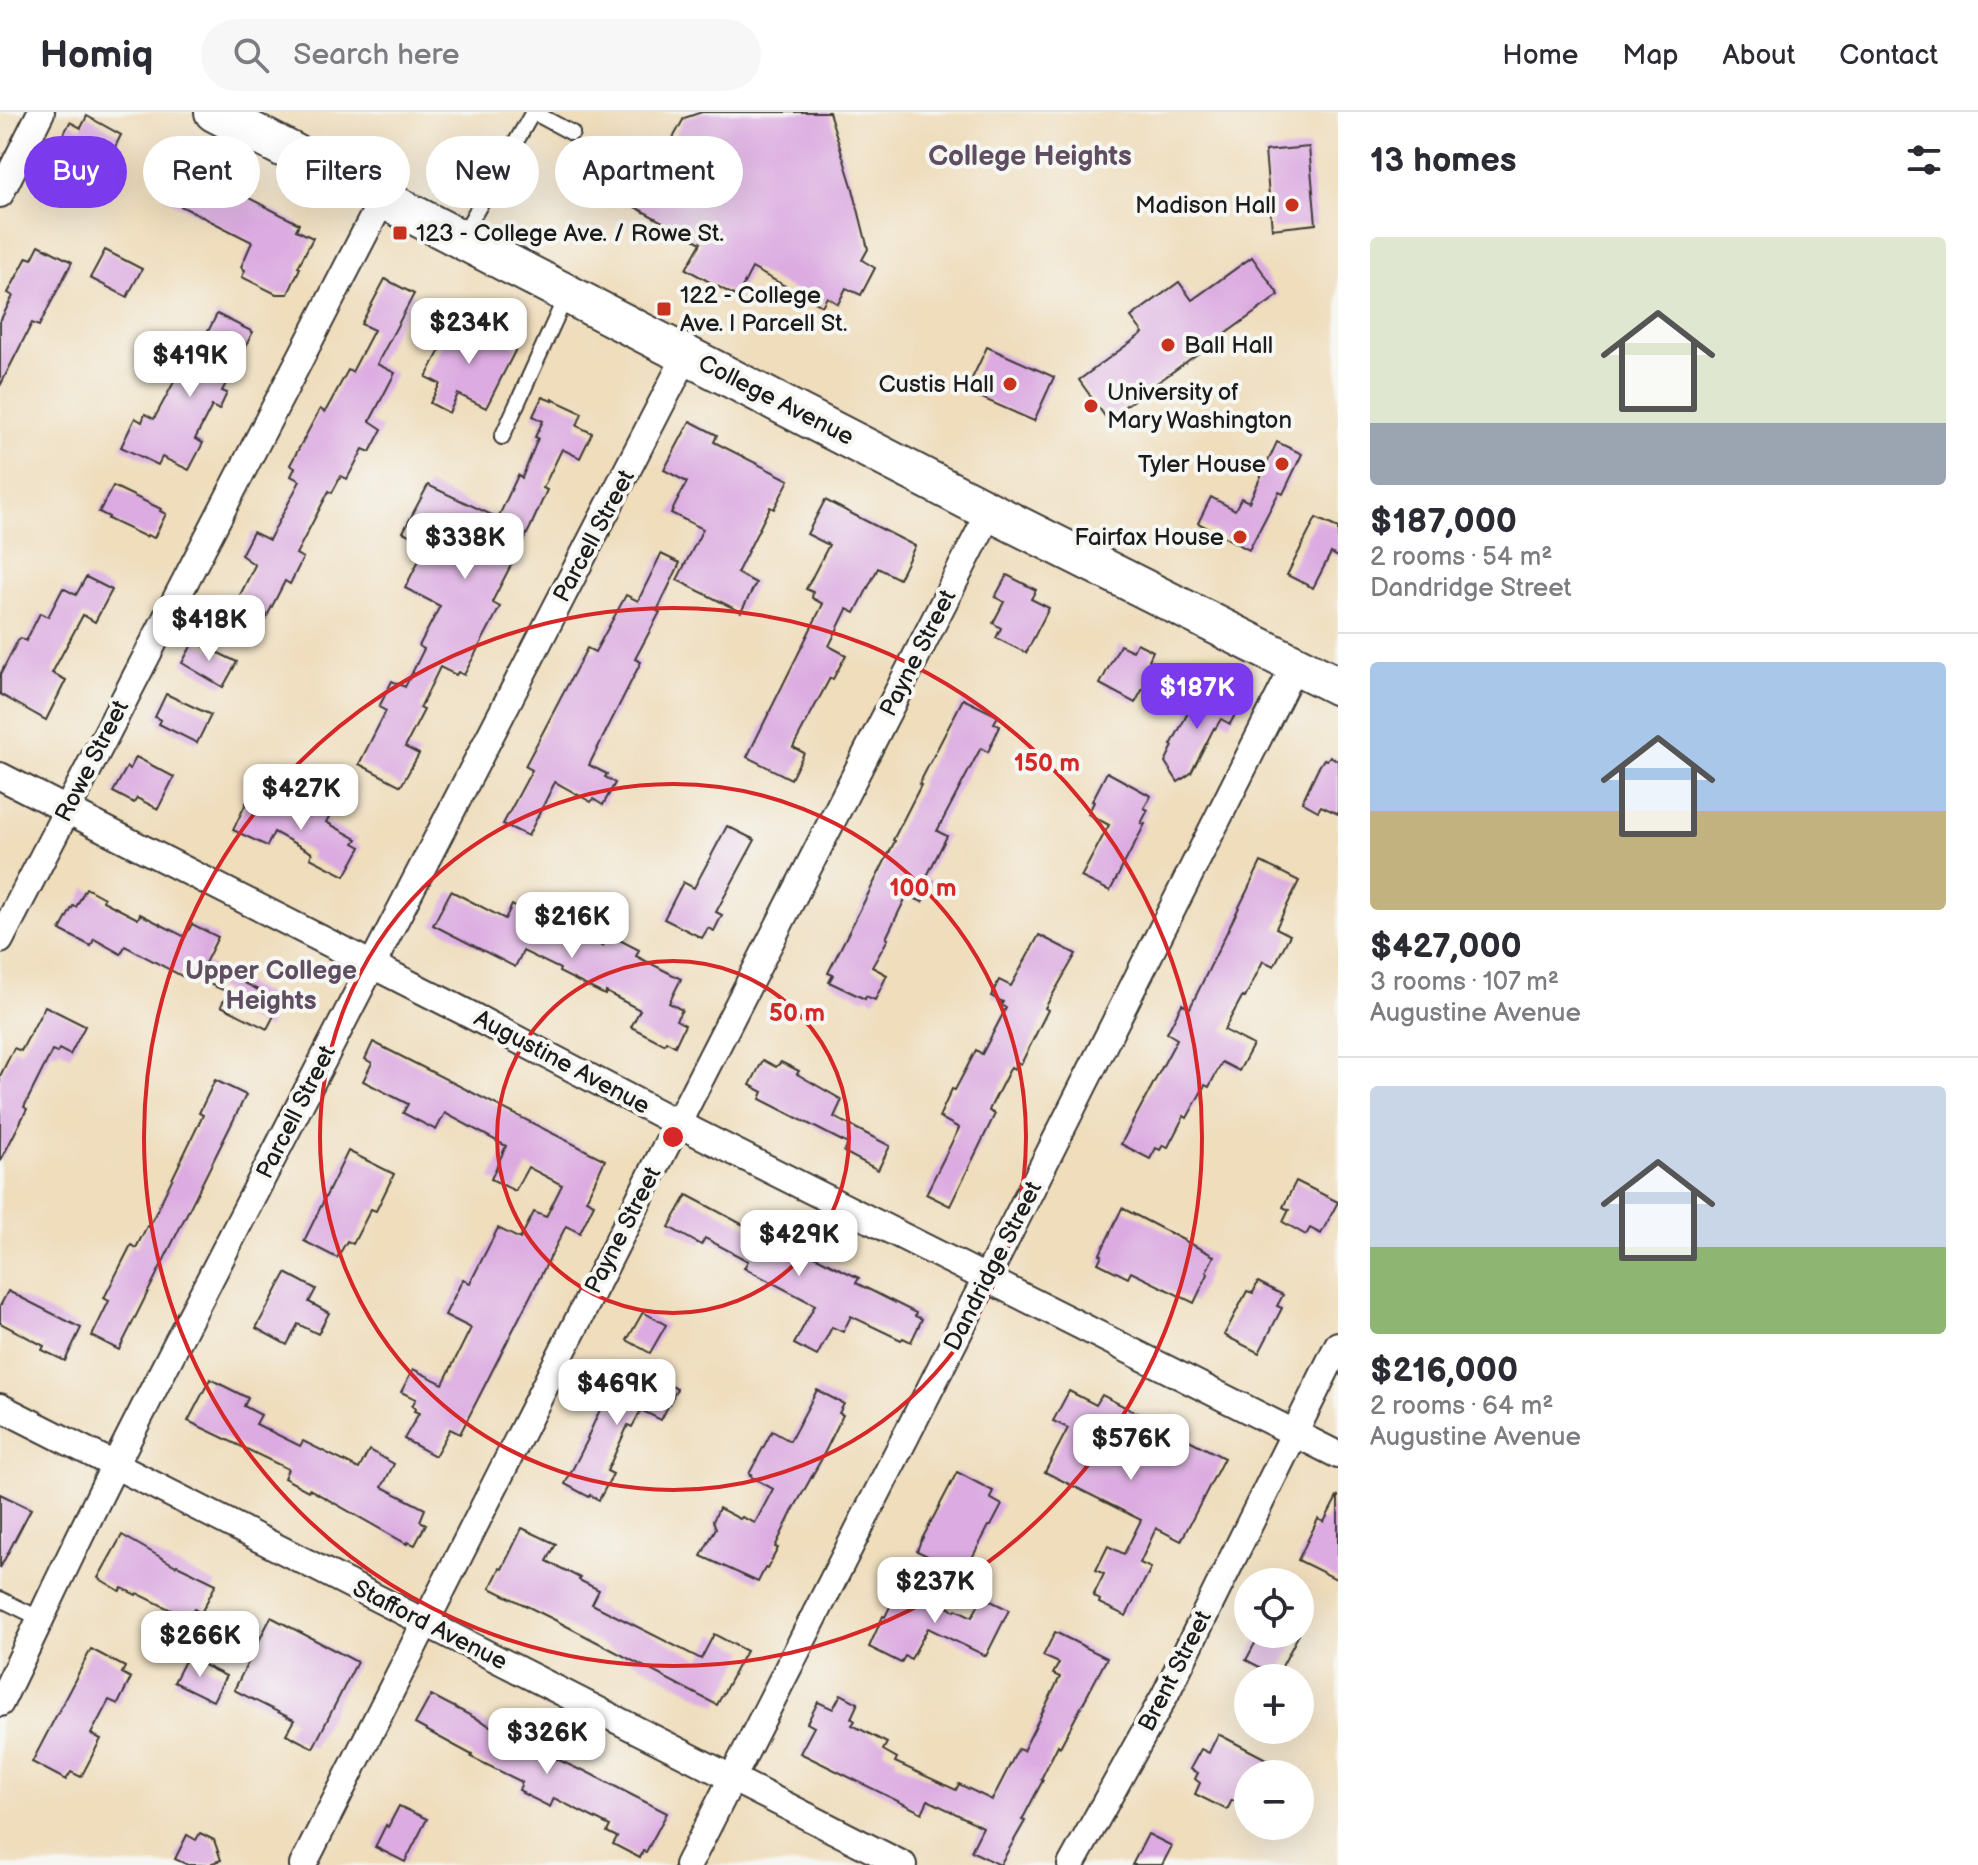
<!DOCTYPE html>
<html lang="en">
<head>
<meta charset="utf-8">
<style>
	:root { --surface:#fff; --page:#f7f7f7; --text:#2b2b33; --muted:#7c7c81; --line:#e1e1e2; --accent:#7c3aed }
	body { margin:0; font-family:"Balsamiq Sans",sans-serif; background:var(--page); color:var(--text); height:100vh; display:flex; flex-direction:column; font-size:30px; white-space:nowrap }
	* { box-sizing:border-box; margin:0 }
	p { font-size:26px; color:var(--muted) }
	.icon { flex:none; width:44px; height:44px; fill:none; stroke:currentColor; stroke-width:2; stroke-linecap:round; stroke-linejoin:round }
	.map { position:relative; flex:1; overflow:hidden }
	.sheet { display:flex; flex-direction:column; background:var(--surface); width:640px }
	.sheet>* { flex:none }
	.top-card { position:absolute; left:24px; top:24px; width:760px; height:72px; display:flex; gap:16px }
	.fabs { position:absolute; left:1234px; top:1456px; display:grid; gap:16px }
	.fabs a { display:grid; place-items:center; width:80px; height:80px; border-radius:50%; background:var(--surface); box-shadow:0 8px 32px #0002; font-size:40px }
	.price { position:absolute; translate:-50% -68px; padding:0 18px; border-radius:16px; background:#fff; color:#222; font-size:26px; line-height:52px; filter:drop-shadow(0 2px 4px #0008) }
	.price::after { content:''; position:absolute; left:50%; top:48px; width:24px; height:18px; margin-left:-12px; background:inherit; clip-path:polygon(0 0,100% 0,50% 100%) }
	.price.on { background:var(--accent); color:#fff }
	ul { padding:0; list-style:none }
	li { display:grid; align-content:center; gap:16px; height:424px; padding:0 32px }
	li+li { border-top:2px solid var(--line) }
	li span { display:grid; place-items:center; height:248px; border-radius:8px; color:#555 }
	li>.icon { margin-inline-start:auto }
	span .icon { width:144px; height:144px; fill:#fffc; stroke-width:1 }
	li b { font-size:34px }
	h2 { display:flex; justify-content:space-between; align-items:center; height:96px; padding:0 32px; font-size:34px }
	.pill { padding:0 28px; border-radius:36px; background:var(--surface); box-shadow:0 8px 32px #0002; font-size:28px; line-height:72px }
	.pill.on { background:var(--accent); color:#fff }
	header { display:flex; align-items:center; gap:48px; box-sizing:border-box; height:112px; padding:0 40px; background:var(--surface); border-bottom:2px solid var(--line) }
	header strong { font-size:38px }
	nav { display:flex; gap:44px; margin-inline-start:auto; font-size:28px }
	.search { width:560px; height:72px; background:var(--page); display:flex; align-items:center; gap:20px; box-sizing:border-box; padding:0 28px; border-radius:44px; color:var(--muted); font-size:30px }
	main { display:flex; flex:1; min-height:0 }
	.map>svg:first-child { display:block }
	.building { fill:#dcabe1 }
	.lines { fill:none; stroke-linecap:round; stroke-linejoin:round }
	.lane-casing { stroke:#3c3934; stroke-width:18 }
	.street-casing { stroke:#3c3934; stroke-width:30 }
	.secondary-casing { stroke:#3c3934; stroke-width:42 }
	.lane { stroke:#fff; stroke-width:14 }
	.street { stroke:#fff; stroke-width:26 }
	.secondary { stroke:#fff; stroke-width:38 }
	.ring { fill:none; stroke:#d62828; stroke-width:4 }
	.poi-dot { fill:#c8321e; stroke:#f6f6f2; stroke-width:3 }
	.labels { text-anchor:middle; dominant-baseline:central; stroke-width:8; stroke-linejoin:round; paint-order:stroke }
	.poi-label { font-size:24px; fill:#1c1c1c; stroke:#f6f6f2; text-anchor:end }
	.street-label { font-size:24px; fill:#1c1c1c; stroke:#f6f6f2 }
	.neighbourhood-label { font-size:26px; font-weight:bold; fill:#5f4e61; stroke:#f6f6f2 }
	.quarter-label { font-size:28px; font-weight:bold; fill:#5f4e61; stroke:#f6f6f2 }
	.centre { fill:#d62828; stroke:#f6f6f2; stroke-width:4 }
	.ring-label { font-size:24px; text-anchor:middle; font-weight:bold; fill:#d62828; stroke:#f6f6f2; stroke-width:8; stroke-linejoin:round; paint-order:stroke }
</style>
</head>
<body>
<header>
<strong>Homiq</strong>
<div class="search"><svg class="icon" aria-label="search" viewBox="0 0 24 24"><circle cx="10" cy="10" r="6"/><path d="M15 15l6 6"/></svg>Search here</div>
<nav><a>Home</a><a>Map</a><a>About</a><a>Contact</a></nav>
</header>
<main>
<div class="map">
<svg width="1338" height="1753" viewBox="0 0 1338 1753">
	<rect width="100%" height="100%" fill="#f6f6f2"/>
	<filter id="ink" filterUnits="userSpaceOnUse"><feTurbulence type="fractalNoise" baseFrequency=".0125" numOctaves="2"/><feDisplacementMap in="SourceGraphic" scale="16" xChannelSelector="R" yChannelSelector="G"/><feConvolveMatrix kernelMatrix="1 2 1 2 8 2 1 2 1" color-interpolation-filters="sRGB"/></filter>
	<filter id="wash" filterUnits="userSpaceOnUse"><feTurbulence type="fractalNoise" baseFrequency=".006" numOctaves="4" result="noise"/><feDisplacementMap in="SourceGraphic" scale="32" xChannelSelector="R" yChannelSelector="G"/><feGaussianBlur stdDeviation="1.8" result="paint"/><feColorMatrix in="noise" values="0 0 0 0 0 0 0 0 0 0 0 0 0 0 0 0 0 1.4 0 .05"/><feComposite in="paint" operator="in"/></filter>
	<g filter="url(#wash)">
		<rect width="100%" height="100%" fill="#efddbc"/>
		<g id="blocks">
			<g class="building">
				<path d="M702 0H829L853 77 868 137 862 148 875 156 861 183 846 176 838 192 827 185 822 194 752 156 737 185 686 157 701 131 635 95 684 6Z"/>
				<path d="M87 4 121 23 109 47 120 52 108 76 81 63 92 42 61 27 70 10 81 16Z"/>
				<path d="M1309 35 1316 112 1272 117 1265 39Z"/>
				<path d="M180 50 299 112 296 118 313 126 298 155 300 156 288 182H276L242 165 245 158 241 155 252 130 165 86 170 77 166 75Z"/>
				<path d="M39 133 72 150 39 214 32 211 0 274V209L13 184 8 181 27 145 32 147Z"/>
				<path d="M105 138 142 157 127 185 90 166Z"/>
				<path d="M1252 145 1279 183 1107 307 1079 268 1143 221 1131 205 1179 170 1192 188Z"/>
				<path d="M385 167 414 182 377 252 395 261 370 309 382 317 370 340 363 337 347 367 341 364 332 381 329 379 296 442 303 446 290 472 285 469 258 522 228 507 255 453 241 443 253 420 269 428 300 369 291 364 295 356 290 353 320 297 325 300 348 258 352 260 374 218 361 212Z"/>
				<path d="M217 202 253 220 222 279 227 281 219 298 212 294 195 327 203 331 189 358 162 345 158 353 121 335 135 306 142 310 145 302 154 307 181 257 187 260Z"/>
				<path d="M457 205 517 235 486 296 458 282 449 301 430 291 440 272 426 265Z"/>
				<path d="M987 235 1054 265 1034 309 966 279Z"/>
				<path d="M542 285 552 289V287L582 301 577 314 592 321 580 346 562 337 543 376 547 378 530 416 493 488V491L500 495 464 563 458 560 456 563 440 555 420 596 424 598 405 635 419 642 401 674 359 652 386 599 379 595 392 569 405 575 424 537 419 534 440 494 405 476 427 432 403 420 428 373 498 406 518 363 522 366 538 326 535 325 543 309 533 304Z"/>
				<path d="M690 309 717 323 714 330 789 368 774 397 770 395 737 461 756 471 741 500 677 468 703 417 671 401 687 370 664 358Z"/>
				<path d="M1277 330 1302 342 1283 382 1279 380 1249 438 1198 411 1211 385 1235 398 1241 386 1249 390Z"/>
				<path d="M113 374 161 397 160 399 166 402 154 426 147 423 146 425 108 407 109 405 99 400Z"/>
				<path d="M825 388 915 434 899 467 878 456 855 501 847 497 829 534 846 543 833 567 830 566 793 635 804 641 791 667 747 645 823 492 812 486 813 480 806 477 829 433 807 422Z"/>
				<path d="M1316 406 1338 416V445L1331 441 1313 476 1287 463Z"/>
				<path d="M661 442 680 451 657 499 660 500 635 547 641 550 589 653 607 662 605 665 615 671 603 693 593 687 591 690 555 670 528 724 503 712 532 658 525 654 587 536 595 540 626 483 638 489Z"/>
				<path d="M1007 463 1036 478 1031 487 1049 496 1026 541 996 526 1001 516 993 511 1004 490 995 485Z"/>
				<path d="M86 465 112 478 95 510 83 503 52 561 66 568 46 608 0 582V563L18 528 21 526 26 529 40 501 48 505 63 476 76 483Z"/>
				<path d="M194 529 237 550 223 575 182 551Z"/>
				<path d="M1137 531 1153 539 1149 548 1162 554 1152 574 1146 571 1135 591 1100 572 1120 533 1133 539Z"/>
				<path d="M1196 574 1239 595 1230 612 1221 607 1215 617 1214 616 1191 661 1178 670 1165 650 1173 634 1171 633 1192 593 1187 591Z"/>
				<path d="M166 582 211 603 197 631 159 612 161 608 155 605Z"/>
				<path d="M963 587 998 604 994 611 1000 614 988 640 981 636 977 643 937 719 947 724 926 766 933 769 922 790 907 783 886 826 888 827 872 855 887 863 875 888 866 884 865 887 829 870 833 863 828 861 895 729 893 728 921 673 919 672Z"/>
				<path d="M1330 644 1338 649V702L1321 694 1318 699 1302 690 1317 658 1324 647 1327 648Z"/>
				<path d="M136 645 174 665 158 697 137 686 134 691 113 680 127 655 130 657Z"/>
				<path d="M1107 660 1151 684 1144 696 1148 698 1141 711 1145 712 1110 779 1081 765 1109 713 1088 702 1094 690 1092 689Z"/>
				<path d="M250 683 298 706H300L312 684 334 696 326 710 357 727 354 731 361 735 345 764 310 746 312 741 274 720 267 734 233 718Z"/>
				<path d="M727 714 755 728 716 800 722 803 714 819 708 816 702 826 664 807 683 770 694 776Z"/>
				<path d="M1261 750 1299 769 1276 816 1290 823 1274 854 1263 849 1245 886 1242 885 1224 918 1253 933 1239 959 1222 950 1209 975 1205 973 1187 1006 1184 1004 1168 1035 1163 1033 1160 1038 1156 1036 1150 1047 1121 1032 1177 927 1167 921 1182 892 1190 896Z"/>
				<path d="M86 776 104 786 103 789 138 807 140 802 185 825 192 812 218 825 205 851 272 885 271 887 280 892 267 917 221 894 228 880 193 865 191 869 125 834 121 842 94 827 91 834 60 818 73 794 76 795Z"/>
				<path d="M451 779 505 807 512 793 562 820 565 815 603 834 608 822 639 838 636 844 681 867 669 891 682 898 676 908 685 913 675 934 666 929 664 932 631 915 640 898 606 880 605 883 559 860 560 857 523 839 515 855 433 813Z"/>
				<path d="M1039 823 1076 842 1045 896 1048 898 1021 952 1017 950 1014 957 1011 955 990 996 989 999 995 1002 950 1094 926 1082 959 1016 939 1005 952 977 955 978 976 938 982 942 1006 896 1001 893 1003 890 991 884 999 868 1011 874Z"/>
				<path d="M45 894 85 914 70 943 59 937 57 941 52 939 24 995 27 997 0 1050V964L14 936 21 939Z"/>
				<path d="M373 930 605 1048 586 1088 594 1092 580 1121 566 1114 460 1322 450 1317 435 1344 404 1327 419 1301 414 1299 416 1296 412 1294 416 1287 401 1280 413 1257 443 1272 471 1216 445 1203 463 1167 470 1171 498 1116 520 1127 534 1100 546 1105 562 1073 528 1055 515 1079 491 1067 506 1034 445 1001 436 1018 403 1001 408 992 363 969 372 951 365 947Z"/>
				<path d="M763 948 776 955 781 950 799 959 797 962 842 988 834 1005 890 1034 878 1058 844 1040 848 1032 760 987 763 980 750 973Z"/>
				<path d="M215 968 246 983 119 1238 92 1224 109 1189 104 1186 131 1133 136 1136 147 1114 149 1115 203 1003 199 1001Z"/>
				<path d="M348 1039 394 1062 376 1099 371 1097 353 1132 347 1129 337 1146 304 1129Z"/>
				<path d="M1296 1069 1338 1090 1321 1122 1310 1116 1306 1123 1283 1110 1289 1098 1283 1095Z"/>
				<path d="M687 1083 787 1136 788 1134 802 1141 803 1138 836 1155 859 1166 856 1171 916 1201 915 1204 922 1207 911 1230 903 1226 901 1228 851 1204 843 1220 832 1215 817 1244 794 1232 815 1193 744 1156 748 1149 705 1126 701 1133 669 1115Z"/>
				<path d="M1122 1096 1214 1144 1206 1160 1208 1162 1194 1191 1131 1160 1128 1166 1098 1151 1102 1143 1100 1142Z"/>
				<path d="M286 1161 316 1177 309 1190 329 1201 318 1222 298 1212 287 1233 256 1216Z"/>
				<path d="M1258 1170 1283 1183 1277 1194 1282 1196 1259 1241 1224 1223 1247 1179 1253 1181Z"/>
				<path d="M8 1179 81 1216 65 1249 42 1238 44 1234 0 1211V1194Z"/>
				<path d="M643 1200 666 1213 650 1241 627 1228Z"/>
				<path d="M626 1250 677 1277 661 1308 641 1298 632 1315 628 1313 607 1359 613 1362 599 1388 590 1383 589 1385 565 1372 588 1327 587 1326 603 1291 605 1292Z"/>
				<path d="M210 1267 248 1286 244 1294 261 1303 256 1312 300 1334 303 1329 359 1357 369 1338 394 1352 382 1375 425 1397 420 1409 426 1412 415 1433 408 1430 407 1432 309 1377 308 1379 284 1366 288 1357 188 1309Z"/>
				<path d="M817 1278 844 1292 839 1301 843 1303 821 1348 792 1400 775 1435 778 1436 767 1457 765 1456 758 1470 701 1444 716 1416 713 1409 719 1396 740 1407 742 1405 755 1411 773 1377 750 1364 751 1363 749 1362 772 1319 790 1329Z"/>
				<path d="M1069 1279 1096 1293 1102 1283 1224 1346 1181 1429 1156 1416 1140 1451 1151 1456 1126 1504 1099 1491 1100 1488 1093 1484 1104 1462 1096 1458 1108 1434 1124 1442 1141 1408 1045 1360 1068 1316 1053 1309Z"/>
				<path d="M957 1360 993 1379 990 1386 1002 1393 991 1414H989L964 1461 917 1439 920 1431Z"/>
				<path d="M0 1382 31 1397 0 1456Z"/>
				<path d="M1338 1383V1468L1298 1448 1318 1407 1324 1410Z"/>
				<path d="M522 1416 556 1432 547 1449 580 1466 579 1468 599 1478 592 1492 701 1547 714 1522 746 1539 717 1593 553 1507 490 1476 500 1456 502 1457Z"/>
				<path d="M122 1423 176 1454 177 1453 216 1472 201 1501 194 1497 189 1507 137 1481 136 1483 122 1476 120 1479 98 1466Z"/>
				<path d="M904 1474 955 1499 956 1497 972 1505 983 1485 1009 1498 986 1544 928 1516 911 1547 905 1544 901 1551 869 1535 883 1504 885 1505 898 1478 901 1479Z"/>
				<path d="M271 1505 357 1550 313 1636 286 1622 294 1608 234 1578Z"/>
				<path d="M1055 1520 1107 1546 1060 1635 1058 1633 1041 1667 1043 1668 1022 1708 1025 1709 1000 1753 971 1739 983 1715 928 1688 922 1701 800 1641 814 1615 807 1611 818 1590 833 1597 841 1582 858 1591 851 1606 855 1609 852 1613 887 1631 883 1638 897 1646 895 1650 956 1678 959 1672 992 1688 1018 1637 1023 1639 1060 1565 1053 1562 1059 1551 1043 1544Z"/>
				<path d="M1260 1522H1299L1277 1564 1246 1548Z"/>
				<path d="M91 1537 125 1555 122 1561 131 1566 118 1592 109 1588 91 1622 101 1627 81 1665 71 1660 66 1668 32 1650Z"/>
				<path d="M187 1545 226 1564 213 1589 174 1570Z"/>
				<path d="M431 1583 527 1633 580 1658 581 1657 667 1701 646 1740 643 1739 640 1746 613 1732 617 1725 607 1720 610 1714 554 1686 550 1695 522 1681 523 1680 519 1678 522 1670 471 1645 472 1643 415 1612Z"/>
				<path d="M1218 1622 1268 1648 1261 1662H1248V1679L1241 1693 1232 1688 1227 1698 1195 1682 1200 1671 1195 1667 1198 1661 1190 1657 1201 1637 1209 1641Z"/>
				<path d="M399 1694 427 1707 405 1750 375 1735 386 1713 388 1715Z"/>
				<path d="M200 1721 214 1728 221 1748 212 1751 211 1753H188L175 1747 187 1723 196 1728Z"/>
				<path d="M1148 1722 1172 1734 1162 1753H1132Z"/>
			</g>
		</g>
	</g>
	<g filter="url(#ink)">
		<use href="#blocks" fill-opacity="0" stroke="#3c3934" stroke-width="2"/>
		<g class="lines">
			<g class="lane-casing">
				<g id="lane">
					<path d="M533 0 572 21"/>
					<path d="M461 126 533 0"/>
					<path d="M502 325 566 184"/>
					<path d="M0 1487 41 1507"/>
				</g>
			</g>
			<g class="street-casing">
				<g id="street">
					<path d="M0 82 41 0"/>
					<path d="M0 664 461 898 677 1011 1338 1343"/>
					<path d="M0 828 383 86"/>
					<path d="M0 1295 903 1753"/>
					<path d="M0 1591C39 1511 76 1430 116 1351 304 980 498 612 687 242"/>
					<path d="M303 1753 666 1034 980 419 987 398"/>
					<path d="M688 1753 998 1143 1295 553"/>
					<path d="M1071 1753 1165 1583 1338 1233"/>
				</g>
			</g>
			<g class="secondary-casing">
				<path id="secondary" d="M214 0 987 398 1338 574"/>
			</g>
			<use href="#lane" class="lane"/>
			<use href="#street" class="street"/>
			<use href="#secondary" class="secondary"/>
		</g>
	</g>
	<g class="ring">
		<circle cx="673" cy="1025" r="176"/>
		<circle cx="673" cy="1025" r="353"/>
		<circle cx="673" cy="1025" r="529"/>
	</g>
	<g class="poi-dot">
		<circle cx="1292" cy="93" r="8"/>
		<rect x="392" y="113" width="16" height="16" rx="4"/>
		<rect x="656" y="189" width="16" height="16" rx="4"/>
		<circle cx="1168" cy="233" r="8"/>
		<circle cx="1010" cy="272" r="8"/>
		<circle cx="1091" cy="294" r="8"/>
		<circle cx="1282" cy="352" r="8"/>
		<circle cx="1240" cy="425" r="8"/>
	</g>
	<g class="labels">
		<g class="poi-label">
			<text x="1276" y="93">Madison Hall</text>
			<text x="416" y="121" text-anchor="start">123 - College Ave. / Rowe St.</text>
			<text x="680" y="183" text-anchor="start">122 - College<tspan x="680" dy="28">Ave. | Parcell St.</tspan></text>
			<text x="1184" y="233" text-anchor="start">Ball Hall</text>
			<text x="994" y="272">Custis Hall</text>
			<text x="1107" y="280" text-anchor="start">University of<tspan x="1107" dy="28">Mary Washington</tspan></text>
			<text x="1266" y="352">Tyler House</text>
			<text x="1224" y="425">Fairfax House</text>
		</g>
		<g class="street-label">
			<text transform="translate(776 288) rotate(27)">College Avenue</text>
			<text transform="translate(594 424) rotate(-62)">Parcell Street</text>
			<text transform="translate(918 541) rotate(-63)">Payne Street</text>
			<text transform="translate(92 649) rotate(-63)">Rowe Street</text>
			<text transform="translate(562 950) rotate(28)">Augustine Avenue</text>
			<text transform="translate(296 1000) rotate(-63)">Parcell Street</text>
			<text transform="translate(623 1118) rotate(-63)">Payne Street</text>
			<text transform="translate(993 1154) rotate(-63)">Dandridge Street</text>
			<text transform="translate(430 1513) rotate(27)">Stafford Avenue</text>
			<text transform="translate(1175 1559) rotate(-63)">Brent Street</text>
		</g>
		<g class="neighbourhood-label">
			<text x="271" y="859">Upper College<tspan x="271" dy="30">Heights</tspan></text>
		</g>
		<g class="quarter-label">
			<text x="1030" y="44">College Heights</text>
		</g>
	</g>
	<circle cx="673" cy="1025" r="12" class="centre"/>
	<g class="ring-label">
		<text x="1047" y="659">150 m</text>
		<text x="923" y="784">100 m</text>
		<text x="797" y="909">50 m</text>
	</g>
</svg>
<div class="fabs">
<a><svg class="icon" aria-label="locate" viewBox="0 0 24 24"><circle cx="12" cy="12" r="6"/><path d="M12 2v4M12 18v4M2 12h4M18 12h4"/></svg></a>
<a>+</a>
<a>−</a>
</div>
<b class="price" style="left:469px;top:254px">$234K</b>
<b class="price" style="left:190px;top:287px">$419K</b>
<b class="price" style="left:465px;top:469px">$338K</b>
<b class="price" style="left:209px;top:551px">$418K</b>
<b class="price on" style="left:1197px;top:619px">$187K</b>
<b class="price" style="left:301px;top:720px">$427K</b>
<b class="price" style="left:572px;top:848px">$216K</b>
<b class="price" style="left:799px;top:1166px">$429K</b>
<b class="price" style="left:617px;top:1315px">$469K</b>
<b class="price" style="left:1131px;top:1370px">$576K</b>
<b class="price" style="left:935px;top:1513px">$237K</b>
<b class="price" style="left:200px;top:1567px">$266K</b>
<b class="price" style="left:547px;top:1664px">$326K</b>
<div class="top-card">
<a class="pill on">Buy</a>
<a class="pill">Rent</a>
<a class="pill">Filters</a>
<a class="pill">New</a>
<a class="pill">Apartment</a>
</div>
</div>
<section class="sheet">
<h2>13 homes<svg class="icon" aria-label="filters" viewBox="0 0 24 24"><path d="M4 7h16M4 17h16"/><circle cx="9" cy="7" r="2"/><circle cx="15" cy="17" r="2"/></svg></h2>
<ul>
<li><span style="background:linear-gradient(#dfe7d0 75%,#9aa5b1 0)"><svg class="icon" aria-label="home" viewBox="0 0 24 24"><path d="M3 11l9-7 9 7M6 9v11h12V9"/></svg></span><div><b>$187,000</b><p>2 rooms · 54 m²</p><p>Dandridge Street</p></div></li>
<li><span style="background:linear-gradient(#a9c7e8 60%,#c2b280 0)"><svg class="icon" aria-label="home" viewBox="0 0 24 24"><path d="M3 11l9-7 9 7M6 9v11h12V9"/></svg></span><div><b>$427,000</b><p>3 rooms · 107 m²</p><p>Augustine Avenue</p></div></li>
<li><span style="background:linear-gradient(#c9d6e8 65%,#8fb573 0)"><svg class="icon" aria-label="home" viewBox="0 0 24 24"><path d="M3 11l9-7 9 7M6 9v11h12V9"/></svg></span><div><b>$216,000</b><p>2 rooms · 64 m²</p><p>Augustine Avenue</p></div></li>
</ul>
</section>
</main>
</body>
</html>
